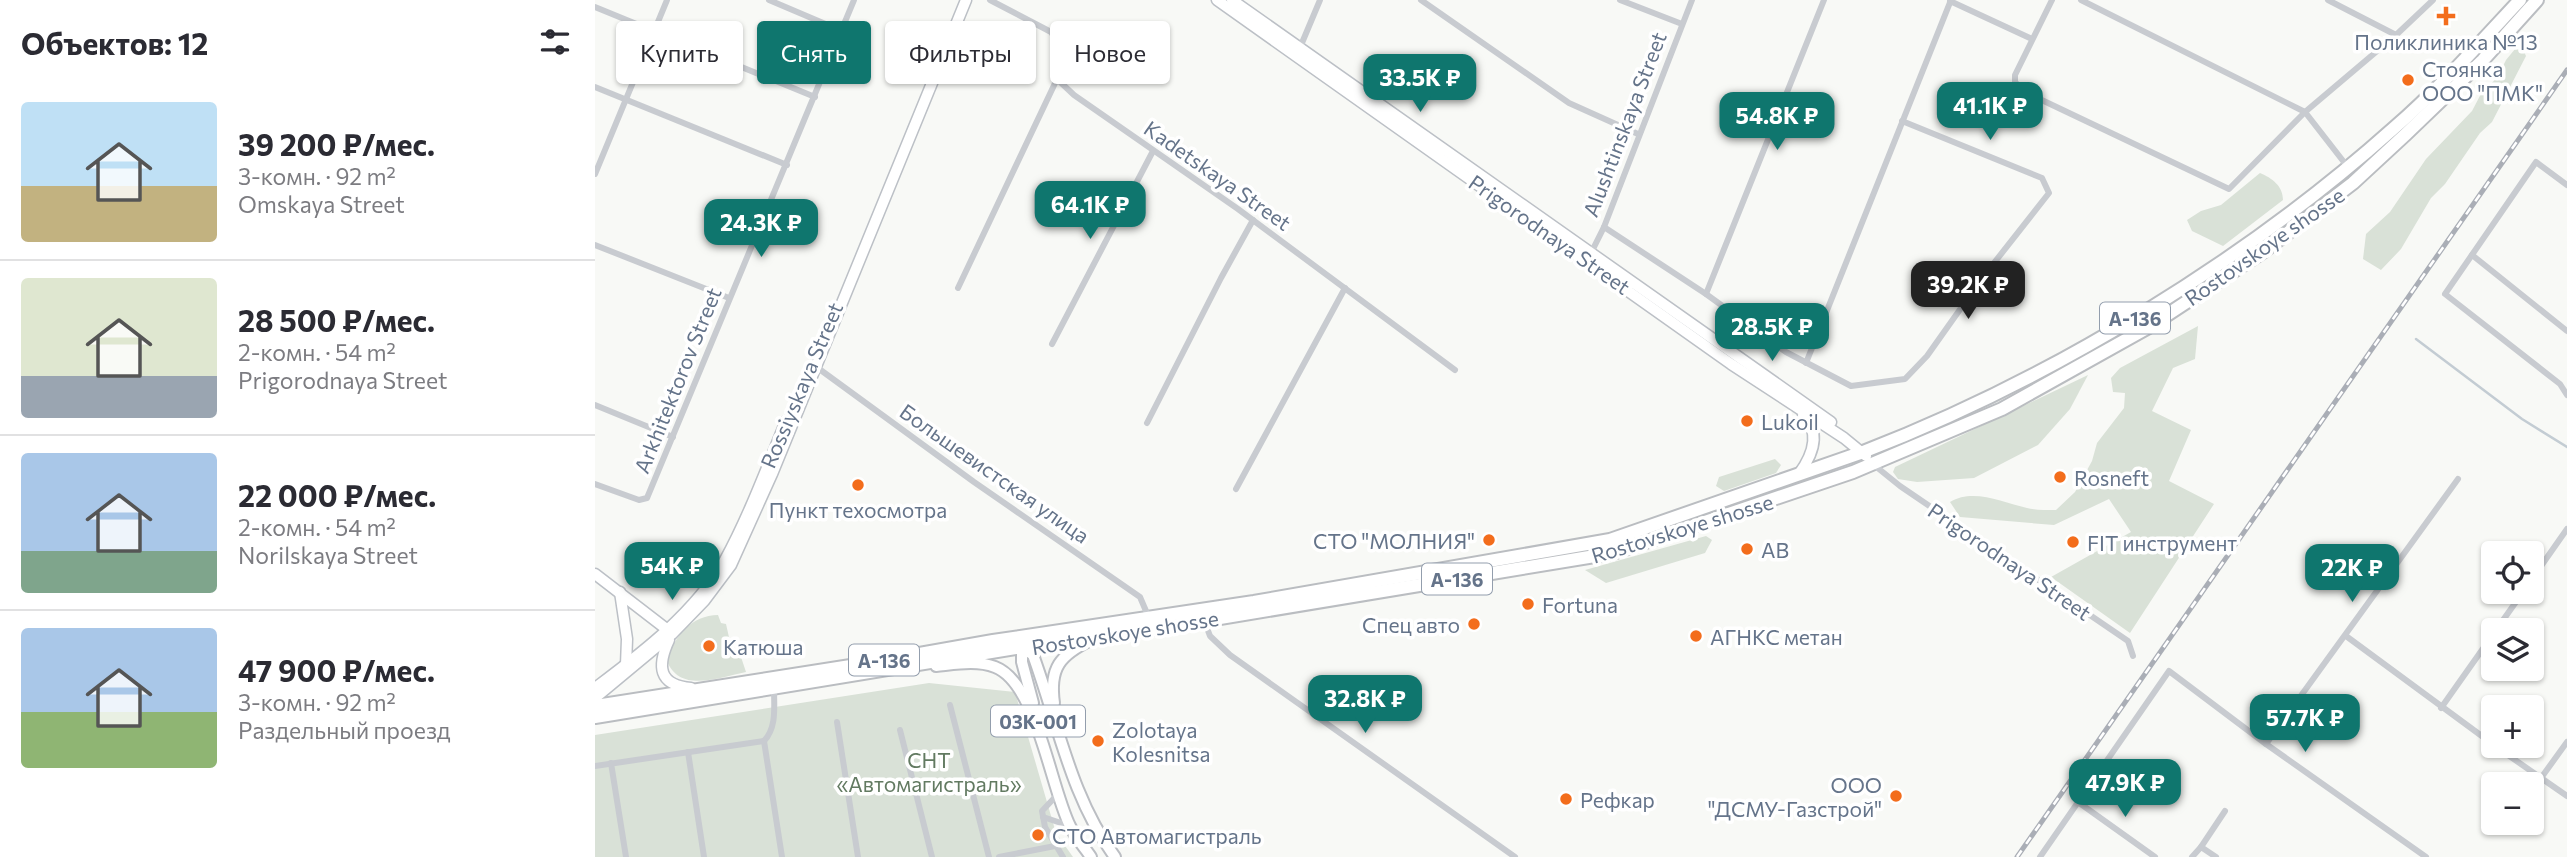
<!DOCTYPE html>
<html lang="ru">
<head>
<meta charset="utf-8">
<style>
	:root { --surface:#fff; --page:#f2f2f3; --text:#2b2b33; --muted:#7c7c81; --line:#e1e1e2; --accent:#0f766e }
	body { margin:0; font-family:Commissioner,sans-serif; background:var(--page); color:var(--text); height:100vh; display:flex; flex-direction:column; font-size:26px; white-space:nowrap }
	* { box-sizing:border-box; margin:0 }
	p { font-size:23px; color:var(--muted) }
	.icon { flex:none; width:38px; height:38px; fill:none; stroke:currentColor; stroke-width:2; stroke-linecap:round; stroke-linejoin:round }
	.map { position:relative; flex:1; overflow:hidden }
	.details { display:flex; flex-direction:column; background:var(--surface); width:595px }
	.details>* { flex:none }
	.guide { position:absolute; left:21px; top:21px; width:665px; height:63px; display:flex; gap:14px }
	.fabs { position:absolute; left:1886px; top:541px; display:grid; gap:14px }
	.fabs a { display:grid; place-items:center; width:63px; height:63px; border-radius:7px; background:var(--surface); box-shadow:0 2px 5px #0004; font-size:35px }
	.price { position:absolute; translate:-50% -60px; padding:0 16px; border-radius:14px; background:var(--accent); color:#fff; font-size:23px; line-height:46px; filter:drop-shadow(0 2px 4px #0008) }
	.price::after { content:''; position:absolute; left:50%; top:42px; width:21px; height:16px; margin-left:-10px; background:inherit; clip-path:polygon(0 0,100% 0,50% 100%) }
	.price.active { background:#222; color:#fff }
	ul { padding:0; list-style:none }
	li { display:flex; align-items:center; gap:21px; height:175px; padding:0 21px }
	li+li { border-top:2px solid var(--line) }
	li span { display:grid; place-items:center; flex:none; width:196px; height:140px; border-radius:7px; color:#555 }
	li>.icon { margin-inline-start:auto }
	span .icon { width:84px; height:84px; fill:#fffc; stroke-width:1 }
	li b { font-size:30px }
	h2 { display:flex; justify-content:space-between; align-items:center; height:84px; padding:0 21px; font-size:30px }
	.pill { padding:0 24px; border-radius:7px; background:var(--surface); box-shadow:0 2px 5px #0004; font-size:24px; line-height:63px }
	.pill.active { background:var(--accent); color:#fff }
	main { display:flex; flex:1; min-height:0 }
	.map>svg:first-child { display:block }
	.green { fill:#d9e1d7 }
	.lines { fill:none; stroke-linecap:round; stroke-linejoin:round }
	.stream { stroke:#c3ccd3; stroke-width:2.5 }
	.secondary-casing { stroke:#bcc0c6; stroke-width:13 }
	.primary-casing { stroke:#bbbec3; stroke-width:14 }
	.highway-casing { stroke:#babdc1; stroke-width:16 }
	.street { stroke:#c8cbd0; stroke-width:6 }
	.secondary { stroke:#fff; stroke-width:10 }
	.primary { stroke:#fff; stroke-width:10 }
	.highway { stroke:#fff; stroke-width:12 }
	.rail-casing { stroke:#aaaeb6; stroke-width:5 }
	.rail { stroke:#fff; stroke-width:2.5; stroke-dasharray:8; stroke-linecap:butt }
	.poi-dot { fill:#f36d1c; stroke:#fff; stroke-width:2.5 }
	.labels { text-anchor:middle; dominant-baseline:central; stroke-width:7; stroke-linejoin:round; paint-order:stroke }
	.shield { fill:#fff; stroke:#939ead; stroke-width:2 }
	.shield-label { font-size:19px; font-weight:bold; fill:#65748a }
	.poi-label { font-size:21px; fill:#65748a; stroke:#fff; text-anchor:start }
	.street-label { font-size:21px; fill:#65748a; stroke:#fff }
	.park-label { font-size:21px; fill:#627a61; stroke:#fff }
</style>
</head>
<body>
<main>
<section class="details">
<h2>Объектов: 12<svg class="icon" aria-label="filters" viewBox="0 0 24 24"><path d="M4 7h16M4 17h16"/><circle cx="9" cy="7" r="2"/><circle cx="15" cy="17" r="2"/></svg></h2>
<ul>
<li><span style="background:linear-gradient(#bfe0f5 60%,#c2b280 0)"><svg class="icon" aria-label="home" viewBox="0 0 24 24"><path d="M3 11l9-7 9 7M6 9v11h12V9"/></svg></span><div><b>39 200 ₽/мес.</b><p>3-комн. · 92 m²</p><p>Omskaya Street</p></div></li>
<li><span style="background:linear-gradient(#dfe7d0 70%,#9aa5b1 0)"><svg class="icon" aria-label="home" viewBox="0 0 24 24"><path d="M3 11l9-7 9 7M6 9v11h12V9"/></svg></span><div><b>28 500 ₽/мес.</b><p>2-комн. · 54 m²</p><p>Prigorodnaya Street</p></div></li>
<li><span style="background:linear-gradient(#a9c7e8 70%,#7fa58c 0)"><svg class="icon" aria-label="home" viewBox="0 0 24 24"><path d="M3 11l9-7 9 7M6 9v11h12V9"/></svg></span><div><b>22 000 ₽/мес.</b><p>2-комн. · 54 m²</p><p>Norilskaya Street</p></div></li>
<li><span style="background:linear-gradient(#a9c7e8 60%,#8fb573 0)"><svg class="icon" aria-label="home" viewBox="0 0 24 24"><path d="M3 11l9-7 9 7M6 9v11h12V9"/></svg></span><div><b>47 900 ₽/мес.</b><p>3-комн. · 92 m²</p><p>Раздельный проезд</p></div></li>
</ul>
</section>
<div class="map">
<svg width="1972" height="857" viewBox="0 0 1972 857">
	<rect width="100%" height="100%" fill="#f8f9f6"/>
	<g class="green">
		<path d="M1925 43 1931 56 1897 122 1885 133 1850 184 1836 198 1806 249 1786 270 1768 259 1771 234 1795 212 1831 159 1877 111 1887 92 1902 78 1911 60Z"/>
		<path d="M1665 173C1677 178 1688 186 1688 200L1628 246 1597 231 1592 220 1606 211 1626 205Z"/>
		<path d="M1603 326 1600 359 1578 368 1557 411 1596 430 1574 481 1619 504 1535 633 1456 577 1536 532 1514 499 1459 525 1365 517 1355 502C1378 488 1407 502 1432 508 1441 510 1451 510 1461 510L1480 492 1497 461 1502 443 1529 408 1530 393 1518 392 1516 378 1525 368Z"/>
		<path d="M1493 375 1475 409 1443 445 1379 478 1322 482 1303 479 1298 472 1300 467Z"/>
		<path d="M1180 459 1186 465 1181 473 1129 491 1121 486 1124 477Z"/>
		<path d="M1111 536 1117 540 1110 553 1011 583 990 570Z"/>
		<path d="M123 615 126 623 131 624 138 655 145 654 151 672C125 677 85 694 72 661 78 637 97 615 123 615Z"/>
		<path d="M334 683 420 692 461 833 478 857H0V735Z"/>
	</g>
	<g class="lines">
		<path class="stream" d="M1821 339 1927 419 1972 447"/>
		<g class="secondary-casing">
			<g id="secondary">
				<path d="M622 0 1136 364 1249 438 1271 456"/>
				<path d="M637 0 1236 422"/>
				<path d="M1204 474C1217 456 1227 433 1208 415"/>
				<path d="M0 574 74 631"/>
				<path d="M25 592 32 639 31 665"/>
				<path d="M74 640C62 666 63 685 96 688"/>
				<path d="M0 688C47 653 101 612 130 560 154 516 172 467 191 421"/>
				<path d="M0 698 77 634 109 601 136 565 177 474 371 0"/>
			</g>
		</g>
		<g class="primary-casing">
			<g id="primary">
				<path d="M425 646 438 655C463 723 476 798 520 857"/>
				<path d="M427 647V662L438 703"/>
				<path d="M341 666C361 664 382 660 400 667 442 683 455 786 475 826 480 837 489 847 496 857"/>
				<path d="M459 703C454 668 465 655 496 640"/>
			</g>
		</g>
		<g class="highway-casing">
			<g id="highway">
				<path d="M0 706 262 665 398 641 659 602 1015 540 1268 452C1455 380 1649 262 1799 128 1844 89 1884 44 1925 0"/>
				<path d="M0 717 427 647 577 626 1018 553 1258 472 1407 409 1552 328 1669 251 1758 183 1811 134 1888 60 1942 0"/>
			</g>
		</g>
		<g class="street">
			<path d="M174 0 247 31"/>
			<path d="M395 0 456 32 461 40 462 79 479 95 643 209 860 370"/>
			<path d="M826 0 974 103 1043 134"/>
			<path d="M1025 0 1087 24"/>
			<path d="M1457 0 1420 75V82L1430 92 1634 189 1710 112 1801 35 1838 0"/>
			<path d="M1486 0 1710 112 1752 166"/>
			<path d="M1733 0 1801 35"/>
			<path d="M1355 1 1437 39"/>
			<path d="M0 7 220 97"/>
			<path d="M704 50 725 0"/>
			<path d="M0 87 192 165"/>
			<path d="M0 174 72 0"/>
			<path d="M1972 185 1941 162 1850 294 1965 384 1972 395"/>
			<path d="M1009 227 1111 294 1191 352 1256 386 1310 379 1332 356 1388 277 1454 193 1447 178 1307 121"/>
			<path d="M0 245 134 298"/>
			<path d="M995 255 1009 227 1097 0"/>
			<path d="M1877 255 1972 331"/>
			<path d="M363 288 462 79"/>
			<path d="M1111 294 1229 0"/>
			<path d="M457 344 558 151"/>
			<path d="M216 363 379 482 545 597 554 618"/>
			<path d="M1211 363 1356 0"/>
			<path d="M0 405 78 437"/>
			<path d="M552 423 626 278 658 220"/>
			<path d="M1279 465 1305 486 1533 641 1538 656"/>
			<path d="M0 484 44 500 52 498 259 0"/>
			<path d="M641 489 750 288"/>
			<path d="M1937 579 1972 529"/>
			<path d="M609 620 615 636 635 655 920 857"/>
			<path d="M1901 630 1928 592"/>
			<path d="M1751 636 1899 745"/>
			<path d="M355 705 394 857"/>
			<path d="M1846 708 1899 633"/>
			<path d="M242 722 263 857"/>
			<path d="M305 730 337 857"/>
			<path d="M169 741 187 857"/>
			<path d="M169 741C182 727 179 707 179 688"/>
			<path d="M1671 744 1863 479"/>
			<path d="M1900 746 1972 796"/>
			<path d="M93 752 109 857"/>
			<path d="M16 763 31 857"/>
			<path d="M0 766 169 741"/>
			<path d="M1946 778 1972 742"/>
			<path d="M463 794 447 811 450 827 468 857"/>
			<path d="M1483 802 1560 857"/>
			<path d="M448 817 475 826"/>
			<path d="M1606 847 1621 857"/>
			<path d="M404 857 460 846"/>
			<path d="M1445 857 1574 671 1671 744 1831 857"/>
			<path d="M1597 857 1606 847 1630 811"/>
		</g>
		<use href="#secondary" class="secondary"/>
		<use href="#primary" class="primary"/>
		<use href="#highway" class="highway"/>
		<g class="rail-casing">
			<path id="rail" d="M1422 857 1972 70"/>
		</g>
		<use href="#rail" class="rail"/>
	</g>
	<g class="poi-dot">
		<path d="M1847.5 5.5h7v7h7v7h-7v7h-7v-7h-7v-7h7z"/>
		<circle cx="1813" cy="80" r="7"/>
		<circle cx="1152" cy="421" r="7"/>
		<circle cx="1465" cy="477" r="7"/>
		<circle cx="263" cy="485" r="7"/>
		<circle cx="894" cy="540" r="7"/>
		<circle cx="1478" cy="542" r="7"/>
		<circle cx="1152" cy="549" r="7"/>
		<circle cx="933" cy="604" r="7"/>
		<circle cx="879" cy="624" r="7"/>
		<circle cx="1101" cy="636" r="7"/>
		<circle cx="114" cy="646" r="7"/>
		<circle cx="503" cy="741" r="7"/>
		<circle cx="1301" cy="796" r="7"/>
		<circle cx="971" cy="799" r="7"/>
		<circle cx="443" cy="835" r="7"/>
	</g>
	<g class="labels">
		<g class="shield">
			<rect x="1505" y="302.5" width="70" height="31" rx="5"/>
			<rect x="827" y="563.5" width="70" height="31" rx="5"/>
			<rect x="254" y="644.5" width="70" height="31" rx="5"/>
			<rect x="396" y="705.5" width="94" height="31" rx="5"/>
		</g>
		<g class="shield-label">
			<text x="1540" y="318">А-136</text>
			<text x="862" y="579">А-136</text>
			<text x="289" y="660">А-136</text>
			<text x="443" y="721">03К-001</text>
		</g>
		<g class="poi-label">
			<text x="1851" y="41" text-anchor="middle">Поликлиника №13</text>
			<text x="1827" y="68">Стоянка<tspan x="1827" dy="24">ООО "ПМК"</tspan></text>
			<text x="1166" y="421">Lukoil</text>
			<text x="1479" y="477">Rosneft</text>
			<text x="263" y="509" text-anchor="middle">Пункт техосмотра</text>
			<text x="880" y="540" text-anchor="end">СТО "МОЛНИЯ"</text>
			<text x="1492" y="542">FIT инструмент</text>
			<text x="1166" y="549">АВ</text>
			<text x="947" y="604">Fortuna</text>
			<text x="865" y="624" text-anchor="end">Спец авто</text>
			<text x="1115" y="636">АГНКС метан</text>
			<text x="128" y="646">Катюша</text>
			<text x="517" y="729">Zolotaya<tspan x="517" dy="24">Kolesnitsa</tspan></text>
			<text x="1287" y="784" text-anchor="end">ООО<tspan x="1287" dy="24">"ДСМУ-Газстрой"</tspan></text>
			<text x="985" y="799">Рефкар</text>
			<text x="457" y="835">СТО Автомагистраль</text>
		</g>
		<g class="street-label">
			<text transform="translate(1029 124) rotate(-69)">Alushtinskaya Street</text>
			<text transform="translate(623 175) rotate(35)">Kadetskaya Street</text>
			<text transform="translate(955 234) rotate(35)">Prigorodnaya Street</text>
			<text transform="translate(1669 246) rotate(-35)">Rostovskoye shosse</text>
			<text transform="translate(82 380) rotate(-68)">Arkhitektorov Street</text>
			<text transform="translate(206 385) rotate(-67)">Rossiyskaya Street</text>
			<text transform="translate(400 473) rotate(35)">Большевистская улица</text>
			<text transform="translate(1087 528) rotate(-17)">Rostovskoye shosse</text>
			<text transform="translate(1415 561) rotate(34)">Prigorodnaya Street</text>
			<text transform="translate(530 632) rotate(-9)">Rostovskoye shosse</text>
		</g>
		<g class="park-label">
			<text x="334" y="759">СНТ<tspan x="334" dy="24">«Автомагистраль»</tspan></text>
		</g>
	</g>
</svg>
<div class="fabs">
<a><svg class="icon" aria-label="locate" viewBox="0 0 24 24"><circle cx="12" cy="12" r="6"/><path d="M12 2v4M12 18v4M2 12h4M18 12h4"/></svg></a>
<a><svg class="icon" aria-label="layers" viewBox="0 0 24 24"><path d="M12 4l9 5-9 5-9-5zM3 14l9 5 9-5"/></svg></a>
<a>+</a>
<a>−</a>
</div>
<b class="price" style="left:825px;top:114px">33.5K ₽</b>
<b class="price" style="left:1395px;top:142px">41.1K ₽</b>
<b class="price" style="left:1182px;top:152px">54.8K ₽</b>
<b class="price" style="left:495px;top:241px">64.1K ₽</b>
<b class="price" style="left:166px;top:259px">24.3K ₽</b>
<b class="price active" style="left:1373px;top:321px">39.2K ₽</b>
<b class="price" style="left:1177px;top:363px">28.5K ₽</b>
<b class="price" style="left:77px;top:602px">54K ₽</b>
<b class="price" style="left:1757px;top:604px">22K ₽</b>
<b class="price" style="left:770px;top:735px">32.8K ₽</b>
<b class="price" style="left:1710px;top:754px">57.7K ₽</b>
<b class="price" style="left:1530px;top:819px">47.9K ₽</b>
<div class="guide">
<a class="pill">Купить</a>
<a class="pill active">Снять</a>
<a class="pill">Фильтры</a>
<a class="pill">Новое</a>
</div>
</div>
</main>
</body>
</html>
